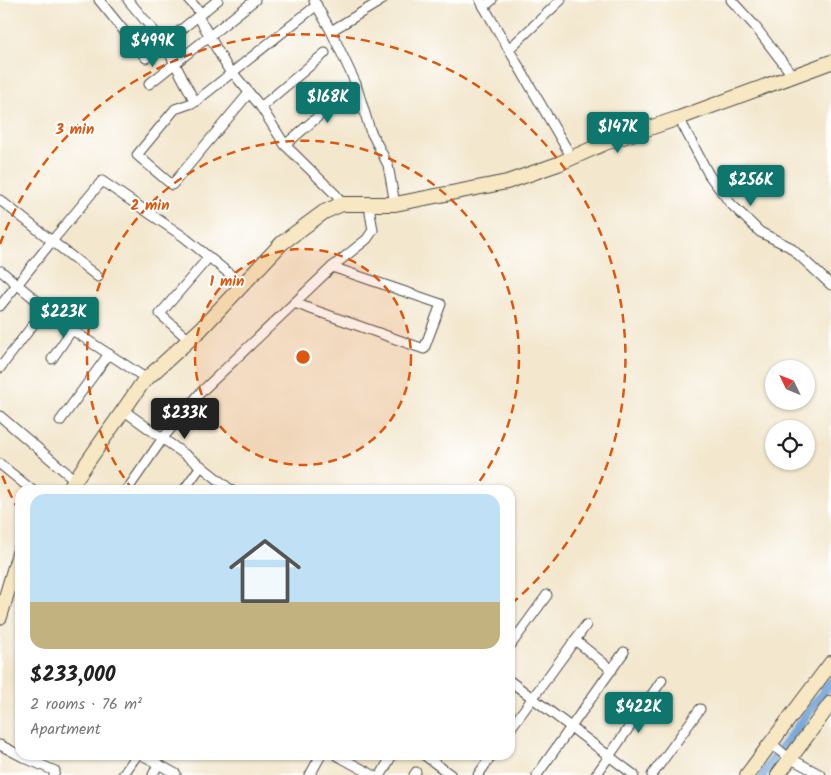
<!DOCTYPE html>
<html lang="en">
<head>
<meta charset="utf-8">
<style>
	:root { --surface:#fff; --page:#f6f6f6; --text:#222; --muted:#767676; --line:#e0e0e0; --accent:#0f766e }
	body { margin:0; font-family:Kalam,sans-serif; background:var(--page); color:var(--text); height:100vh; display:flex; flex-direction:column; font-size:19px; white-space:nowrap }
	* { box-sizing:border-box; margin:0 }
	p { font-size:16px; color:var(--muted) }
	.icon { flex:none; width:28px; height:28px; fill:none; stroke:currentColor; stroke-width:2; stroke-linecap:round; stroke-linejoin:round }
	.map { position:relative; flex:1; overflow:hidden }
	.sheet { position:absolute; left:15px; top:485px; width:500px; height:275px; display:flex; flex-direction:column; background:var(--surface); border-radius:15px; box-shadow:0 1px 4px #0004 }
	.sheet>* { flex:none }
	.needle { width:32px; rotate:313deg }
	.buttons { position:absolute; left:765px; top:360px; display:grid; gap:10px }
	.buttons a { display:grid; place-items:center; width:50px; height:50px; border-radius:50%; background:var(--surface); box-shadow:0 1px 4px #0004; font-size:25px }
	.price { position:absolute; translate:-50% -42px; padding:0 11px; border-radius:5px; background:var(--accent); color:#fff; font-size:16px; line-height:32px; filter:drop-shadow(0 1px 2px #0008) }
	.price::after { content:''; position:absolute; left:50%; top:30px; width:15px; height:11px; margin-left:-8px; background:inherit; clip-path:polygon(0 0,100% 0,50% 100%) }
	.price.on { background:#222; color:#fff }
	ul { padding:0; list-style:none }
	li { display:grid; align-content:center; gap:10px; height:265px; padding:0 15px }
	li+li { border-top:1px solid var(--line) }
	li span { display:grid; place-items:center; height:155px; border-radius:15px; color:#555 }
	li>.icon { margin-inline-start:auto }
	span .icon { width:90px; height:90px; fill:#fffc; stroke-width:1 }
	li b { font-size:21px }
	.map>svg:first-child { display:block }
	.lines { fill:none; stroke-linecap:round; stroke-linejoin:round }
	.canal { stroke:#679fd5; stroke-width:10 }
	.street-casing { stroke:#494743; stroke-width:11 }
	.secondary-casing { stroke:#494743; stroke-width:16 }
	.street { stroke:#fff; stroke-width:9 }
	.secondary { stroke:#f7e8c3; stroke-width:14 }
	.ring { fill:none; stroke:#df570e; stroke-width:2.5; stroke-dasharray:9 6 }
	.centre { fill:#df570e; stroke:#fff; stroke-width:2.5 }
	.ring-label { font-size:15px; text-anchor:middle; font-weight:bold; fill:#df570e; stroke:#fff; stroke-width:4; stroke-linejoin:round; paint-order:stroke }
</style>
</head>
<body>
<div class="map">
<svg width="831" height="775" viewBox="0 0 831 775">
	<rect width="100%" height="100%" fill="#fff"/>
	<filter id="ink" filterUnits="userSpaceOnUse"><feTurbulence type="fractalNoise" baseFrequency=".02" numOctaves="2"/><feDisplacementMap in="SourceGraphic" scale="10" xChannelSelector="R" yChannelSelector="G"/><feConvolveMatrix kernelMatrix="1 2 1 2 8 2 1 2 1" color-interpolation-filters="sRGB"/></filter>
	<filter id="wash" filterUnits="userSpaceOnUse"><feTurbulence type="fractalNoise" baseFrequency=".0096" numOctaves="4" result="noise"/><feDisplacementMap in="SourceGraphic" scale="20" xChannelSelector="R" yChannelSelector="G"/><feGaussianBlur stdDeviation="1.12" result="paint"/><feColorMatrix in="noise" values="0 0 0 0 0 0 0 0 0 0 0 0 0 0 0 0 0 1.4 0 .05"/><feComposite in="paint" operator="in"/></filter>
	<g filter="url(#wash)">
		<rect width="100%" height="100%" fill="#f3e7ce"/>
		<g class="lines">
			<path class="canal" d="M762 775 831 682"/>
		</g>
	</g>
	<g filter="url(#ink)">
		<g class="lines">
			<g class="street-casing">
				<g id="street">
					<path d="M99 0 146 58 218 0"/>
					<path d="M128 0 164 43 195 102 317 5"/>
					<path d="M189 0 201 13"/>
					<path d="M480 0 572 158"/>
					<path d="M731 0 754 25 793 76"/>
					<path d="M314 1 331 31 356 84 370 130 388 165 395 204"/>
					<path d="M484 7 492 0"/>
					<path d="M198 16 231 74"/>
					<path d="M331 31 382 0"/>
					<path d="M509 49 561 0"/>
					<path d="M233 73 261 107 285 145 336 195 342 204"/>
					<path d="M149 84 255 0"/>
					<path d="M195 102 175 109 137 155 172 185 249 93"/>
					<path d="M261 107 325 53"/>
					<path d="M679 118 709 175 730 203 760 232 790 247 831 285"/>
					<path d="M285 145 356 84"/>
					<path d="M0 200 52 241 102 181 184 237 242 284"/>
					<path d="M0 272 1 271 72 330 147 379"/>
					<path d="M294 303 424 349 441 304 332 267"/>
					<path d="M0 306 52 241 98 277"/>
					<path d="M189 340 160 314 209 257"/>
					<path d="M52 359 72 330"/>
					<path d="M0 368 46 308"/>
					<path d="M123 410 201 466 231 490"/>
					<path d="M0 416 75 480"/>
					<path d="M60 421 109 354"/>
					<path d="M0 464 32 490"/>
					<path d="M127 490 163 438 200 393 332 267 367 239 373 230 370 213 371 204"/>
					<path d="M184 490 201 466"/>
					<path d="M575 640 612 670"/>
					<path d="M510 646 547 595"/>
					<path d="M510 681 634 775"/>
					<path d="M510 729 586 625"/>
					<path d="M771 743 786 756 821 775"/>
					<path d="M0 745 25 758 55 771 54 775"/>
					<path d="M142 755 176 774"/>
					<path d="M336 755 373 775"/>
					<path d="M424 755 451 775"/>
					<path d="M123 775 137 755"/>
					<path d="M153 775 158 764"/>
					<path d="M310 775 321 755"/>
					<path d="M381 775 392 755"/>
					<path d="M414 775 416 772"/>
					<path d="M478 775 492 755"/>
					<path d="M537 775 624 652"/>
					<path d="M596 775 662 680"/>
					<path d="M652 775 700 709"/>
				</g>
			</g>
			<g class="secondary-casing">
				<g id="secondary">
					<path d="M68 490 143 382 201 329 282 243 324 212 342 204H395L507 182 558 164 605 143 679 118 831 62"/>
					<path d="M0 617 20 550"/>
					<path d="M747 775 831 663"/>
					<path d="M778 775 831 703"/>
				</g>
			</g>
			<use href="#street" class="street"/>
			<use href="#secondary" class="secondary"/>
		</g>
	</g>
	<circle cx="303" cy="357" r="108" fill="#df570e" fill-opacity=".12"/>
	<g class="ring">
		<circle cx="303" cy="357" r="108"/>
		<path d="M133 490A216 216 0 1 1 473 490"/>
		<path d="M19 511A323 323 0 0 1 0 470M0 244A323 323 0 1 1 511 604"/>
	</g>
	<circle cx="303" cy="357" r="8" class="centre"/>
	<g class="ring-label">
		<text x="75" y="134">3 min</text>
		<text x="150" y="210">2 min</text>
		<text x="227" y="286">1 min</text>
	</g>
</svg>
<div class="buttons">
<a><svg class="needle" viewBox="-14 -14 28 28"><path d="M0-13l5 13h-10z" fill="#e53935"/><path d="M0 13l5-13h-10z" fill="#767676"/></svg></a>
<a><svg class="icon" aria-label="locate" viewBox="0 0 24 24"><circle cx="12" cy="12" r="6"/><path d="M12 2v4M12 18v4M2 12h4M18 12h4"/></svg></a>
</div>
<b class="price" style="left:153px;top:68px">$499K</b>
<b class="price" style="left:328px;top:124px">$168K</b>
<b class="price" style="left:618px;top:154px">$147K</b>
<b class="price" style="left:751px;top:207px">$256K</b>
<b class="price" style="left:64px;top:339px">$223K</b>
<b class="price on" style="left:185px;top:440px">$233K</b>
<b class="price" style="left:639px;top:734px">$422K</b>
<section class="sheet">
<ul>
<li><span style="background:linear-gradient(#bfe0f5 70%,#c2b280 0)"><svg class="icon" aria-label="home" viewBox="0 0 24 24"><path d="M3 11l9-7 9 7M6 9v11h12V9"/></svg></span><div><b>$233,000</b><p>2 rooms · 76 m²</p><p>Apartment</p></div></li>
</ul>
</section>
</div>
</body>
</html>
